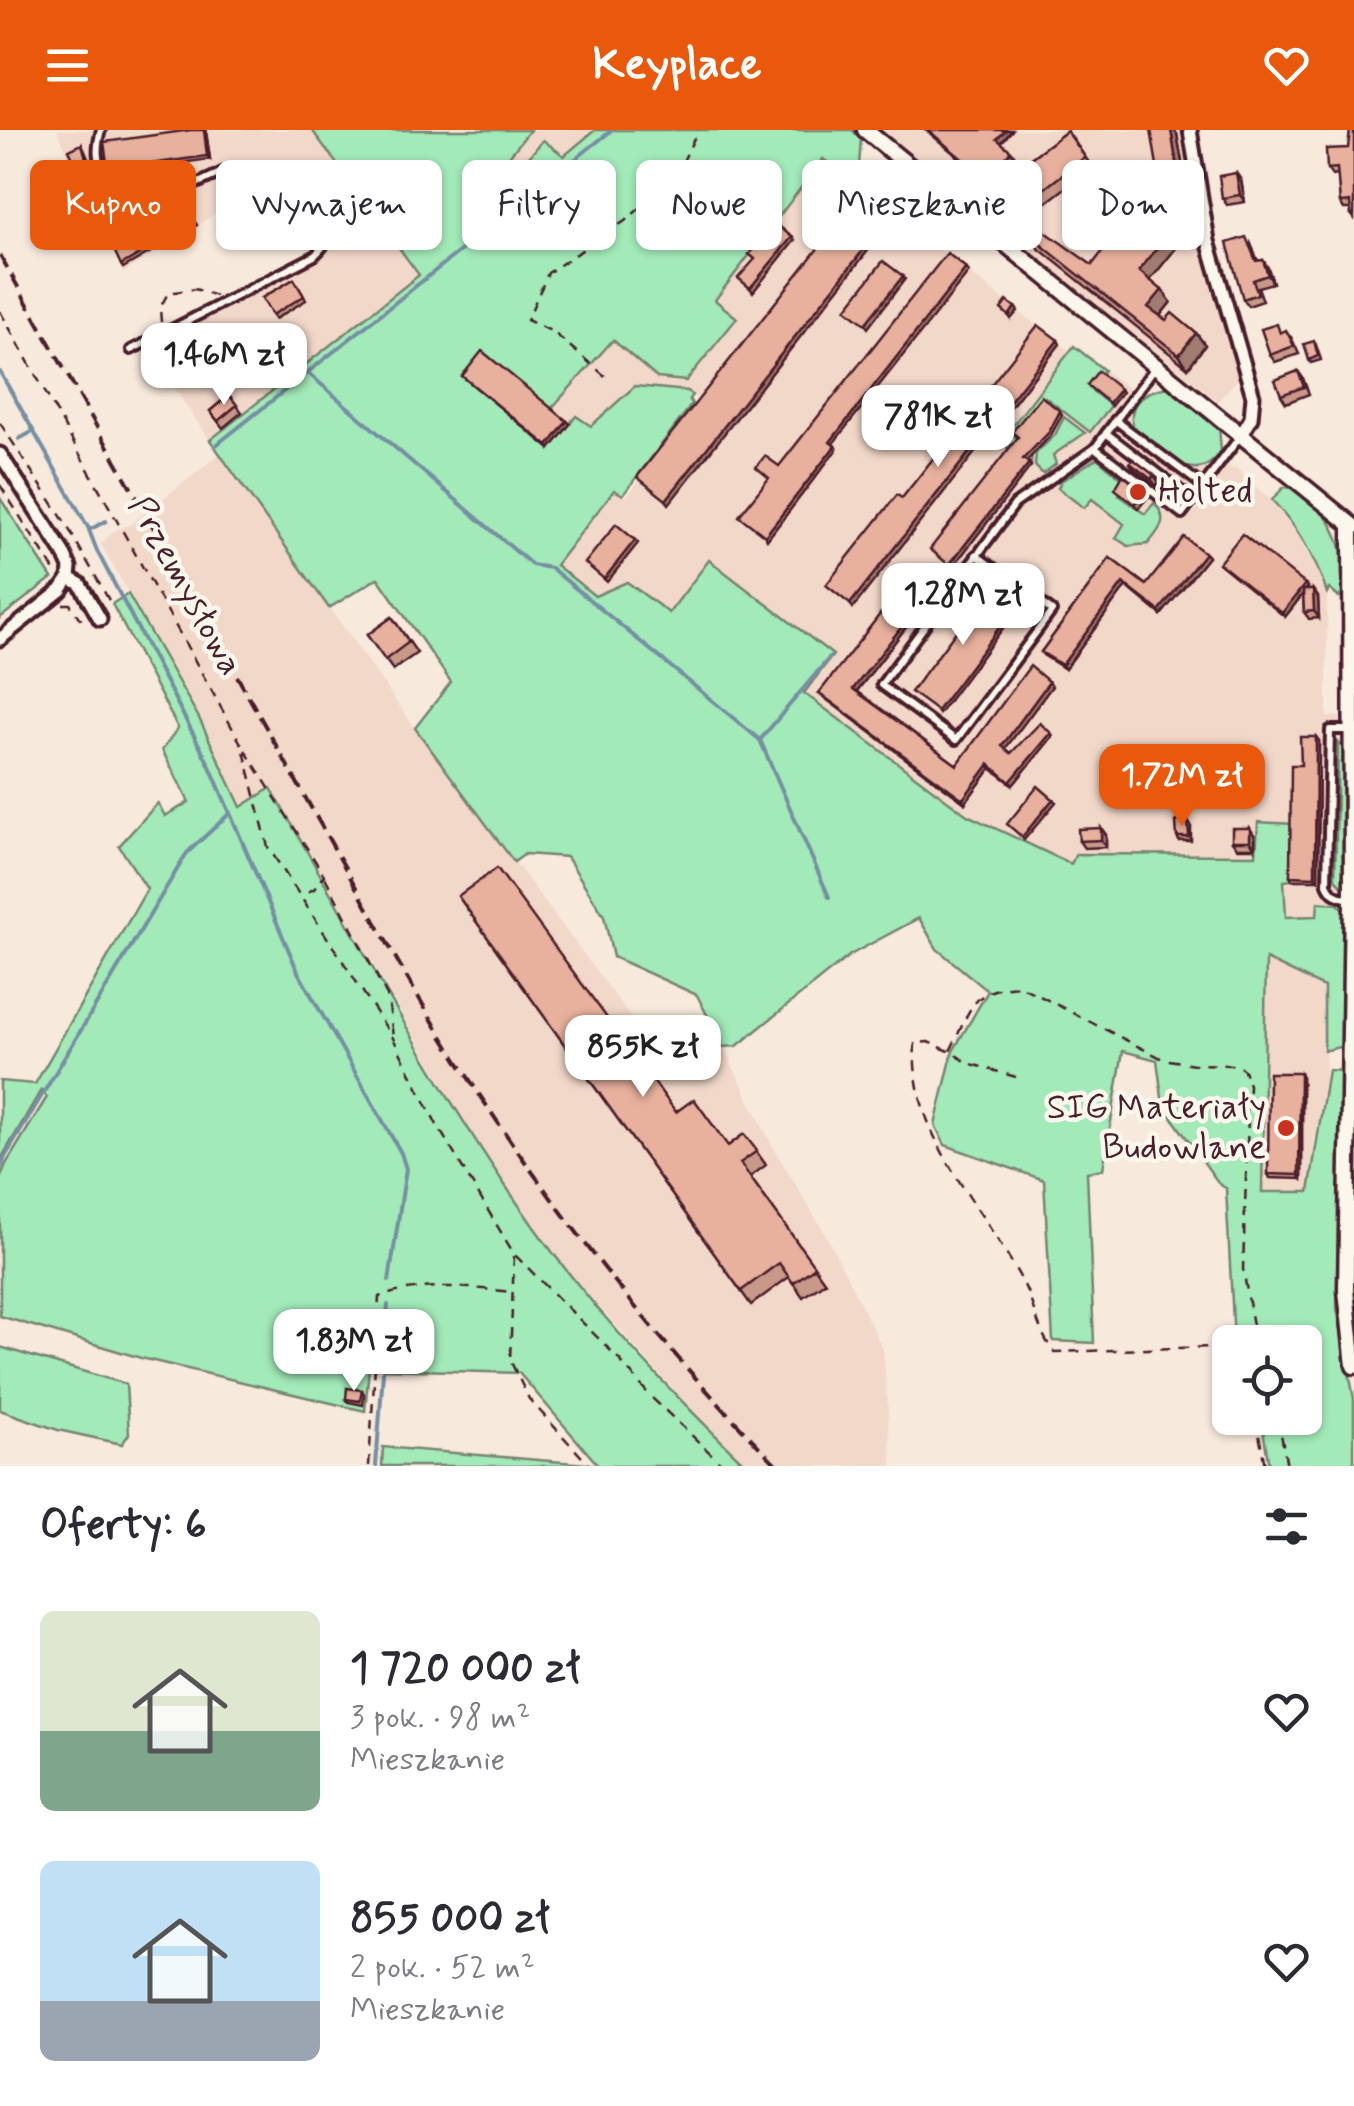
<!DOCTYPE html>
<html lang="pl">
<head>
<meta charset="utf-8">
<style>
	:root { --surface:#fff; --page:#f2f2f3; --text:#2b2b33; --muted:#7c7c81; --accent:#ea580c }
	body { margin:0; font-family:Mynerve,sans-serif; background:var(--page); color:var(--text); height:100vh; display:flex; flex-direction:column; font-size:38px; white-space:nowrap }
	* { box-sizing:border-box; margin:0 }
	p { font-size:32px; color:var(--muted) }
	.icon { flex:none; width:55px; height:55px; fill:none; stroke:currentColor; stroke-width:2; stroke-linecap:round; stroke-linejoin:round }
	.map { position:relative; height:1336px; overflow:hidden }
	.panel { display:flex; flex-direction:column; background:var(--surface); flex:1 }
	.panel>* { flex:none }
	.banner { position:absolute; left:30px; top:30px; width:1295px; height:90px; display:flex; gap:20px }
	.controls { position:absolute; left:1212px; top:1195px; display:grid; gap:20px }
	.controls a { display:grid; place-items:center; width:110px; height:110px; border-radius:15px; background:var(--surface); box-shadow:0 2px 8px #0004; font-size:50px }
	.price { position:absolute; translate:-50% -85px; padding:0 22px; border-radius:20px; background:#fff; color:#222; font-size:32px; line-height:65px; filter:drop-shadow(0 2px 5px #0008) }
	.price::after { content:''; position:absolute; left:50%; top:60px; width:30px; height:22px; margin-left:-15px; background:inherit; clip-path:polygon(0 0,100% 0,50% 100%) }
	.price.current { background:var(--accent); color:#fff }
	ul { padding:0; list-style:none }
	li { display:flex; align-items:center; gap:30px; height:250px; padding:0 40px }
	li span { display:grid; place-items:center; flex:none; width:280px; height:200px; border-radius:15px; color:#555 }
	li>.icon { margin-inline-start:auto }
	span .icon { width:120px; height:120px; fill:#fffc; stroke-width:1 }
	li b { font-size:42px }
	h2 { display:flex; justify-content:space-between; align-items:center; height:120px; padding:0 40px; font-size:42px }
	.tag { padding:0 35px; border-radius:15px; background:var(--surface); box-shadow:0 2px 8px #0004; font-size:35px; line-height:90px }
	.tag.current { background:var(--accent); color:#fff }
	header { display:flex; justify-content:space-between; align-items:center; height:130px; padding:0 40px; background:var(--accent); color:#fff; font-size:45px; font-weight:800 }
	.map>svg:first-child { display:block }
	.built { fill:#f2d8c9 }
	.green { fill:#a2eab8; stroke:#768472; stroke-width:2.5 }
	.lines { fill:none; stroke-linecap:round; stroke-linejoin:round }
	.stream { stroke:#768fa4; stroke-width:4 }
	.service-casing { stroke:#4a1f2b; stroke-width:14 }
	.minor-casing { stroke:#4a1f2b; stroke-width:19 }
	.tertiary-casing { stroke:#4a1f2b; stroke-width:21 }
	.path { stroke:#4a1f2b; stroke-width:2.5; stroke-dasharray:10 8; stroke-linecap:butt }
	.service { stroke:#fbf7ec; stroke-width:6 }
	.minor { stroke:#fbf7ec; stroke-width:11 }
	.tertiary { stroke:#fbf7ec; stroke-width:14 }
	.rail { stroke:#4a1f2b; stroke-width:4; stroke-dasharray:15 8; stroke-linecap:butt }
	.wall { fill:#c89888; stroke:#4a1f2b; stroke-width:2.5 }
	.shaded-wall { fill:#a27c6f; stroke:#4a1f2b; stroke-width:2.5 }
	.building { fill:#e8b19e; stroke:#4a1f2b; stroke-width:2.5 }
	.poi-dot { fill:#c8321e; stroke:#fbf7ec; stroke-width:4 }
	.labels { text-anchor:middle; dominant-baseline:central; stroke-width:9; stroke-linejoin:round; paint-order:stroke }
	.poi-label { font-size:35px; fill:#4a1f2b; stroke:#fbf7ec; text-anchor:start }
	.street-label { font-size:35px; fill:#4a1f2b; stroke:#fbf7ec }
</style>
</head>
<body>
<header><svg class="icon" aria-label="menu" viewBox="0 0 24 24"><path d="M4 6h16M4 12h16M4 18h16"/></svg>Keyplace<svg class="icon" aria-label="heart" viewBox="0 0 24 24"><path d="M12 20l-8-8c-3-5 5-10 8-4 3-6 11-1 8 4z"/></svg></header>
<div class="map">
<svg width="1354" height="1336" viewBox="0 0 1354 1336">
	<rect width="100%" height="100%" fill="#f7e9dc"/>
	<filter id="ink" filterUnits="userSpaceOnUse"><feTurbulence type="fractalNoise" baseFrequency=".01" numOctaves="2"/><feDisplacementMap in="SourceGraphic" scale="20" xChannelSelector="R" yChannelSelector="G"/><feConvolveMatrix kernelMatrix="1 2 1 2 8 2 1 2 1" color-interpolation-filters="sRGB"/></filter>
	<g filter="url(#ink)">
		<g class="built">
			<path d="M57 0H605L210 310 148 221 317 130 260 55 123 143Z"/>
			<path d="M883 0H1182L1195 81 1241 245 1218 271 974 79Z"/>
			<path d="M823 28 1060 214 1070 221 1074 216 1233 340 1236 338 1292 390 1317 435 1327 463V587H1340L1338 863 1324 858 1326 963 1315 1007 1309 1063H1262L1266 829 967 685 803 563 832 526 709 430 669 483 627 452 595 466 556 435 615 360 626 367 701 273 688 261 635 256 591 296 550 319 485 225 613 209 657 248 736 188 715 171Z"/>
			<path d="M220 324 415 598 679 952 723 917 774 1019 826 1105 883 1219 892 1336H747L712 1303 579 1154 536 1100 483 1024 272 659 242 677 199 588 101 414 114 401 131 394Z"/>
		</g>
		<g class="green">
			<path d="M312 0H530L487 54 498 65 543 10 564 26 595 0H852L861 8 859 36 853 51 823 29 715 170 737 188 686 251 657 248 613 210 551 279 550 319 576 286 591 296 635 256 688 261 692 265 689 269 692 274 623 365 614 360 556 435 595 466 627 452 669 483 709 430 833 525 804 563 967 685 1071 734 1076 724 1256 725 1258 692 1293 694 1292 750 1284 751 1286 787 1317 786 1318 772 1338 774 1345 781 1343 916 1324 921V857L1266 829 1262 1062H1309L1328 940 1343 941 1337 1178 1354 1269V1336H1269L1261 1288H1305V1212H1234L1226 1058 1220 1055 1163 975 1157 930 1123 921 1103 1039 1087 1042 1094 1213 1053 1211 1044 1050 945 1015 935 995 953 921 988 861 937 819 919 788 850 825 737 916 723 917 697 865 613 827 604 786 567 727 525 724 514 732 415 598 451 552 378 448 329 478 210 310 419 145Z"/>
			<path d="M1074 216 1104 240 1090 259 1111 276 1090 302 1045 267 1015 306 1032 320 1031 336 1000 312Z"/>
			<path d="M1169 257 1219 297 1221 321C1196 362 1156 320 1133 297 1127 271 1146 260 1169 257Z"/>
			<path d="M1064 287 1085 303 1053 325 1056 334 1043 344 1035 336 1036 323 1055 305Z"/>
			<path d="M1097 328 1126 352 1119 365 1145 384 1154 373C1170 389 1160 399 1148 414L1128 416 1116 408 1124 394 1092 369 1084 378 1058 358 1061 351Z"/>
			<path d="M1284 357C1296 357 1302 365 1311 372 1340 394 1348 430 1343 465L1339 467 1329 459 1327 463C1315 427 1298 397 1272 370Z"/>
			<path d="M0 368 52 448 0 488Z"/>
			<path d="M128 464 199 588 241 677 271 658C356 806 435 958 534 1097 594 1181 672 1264 747 1336H382L383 1317 598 1335 519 1243 385 1239 382 1204H372L365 1281 141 1228 0 1186V1049L6 1034 47 967 41 960 0 1031V951L35 954 147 759 119 716 158 673 165 686 189 672 162 620 178 598 112 474Z"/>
			<path d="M1338 612 1344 619 1345 759 1335 749Z"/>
			<path d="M0 1217 126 1254 129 1304 122 1314 58 1300 0 1280Z"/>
		</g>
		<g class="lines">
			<g class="stream">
				<path d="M0 242 89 399"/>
				<path d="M308 243 532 435 551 438 760 610 829 767"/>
				<path d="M19 309 32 302"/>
				<path d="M215 316 612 0"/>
				<path d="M106 391 89 400 97 421 209 634 298 842 401 1023 406 1039 389 1151"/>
				<path d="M760 610 830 527"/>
				<path d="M0 1040 5 1027 187 723 228 685"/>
				<path d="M376 1336 388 1175"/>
			</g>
			<g class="service-casing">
				<g id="service">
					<path d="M101 0C96 17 96 30 104 46 127 93 191 56 225 41 241 46 257 42 272 48 288 54 330 95 324 114 323 118 318 122 314 126L131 220"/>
					<path d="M1115 290 1203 356"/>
					<path d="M1106 303 1193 370"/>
					<path d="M1095 318 1182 384 1241 305"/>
					<path d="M976 425 1052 481 956 610 881 555 1015 374 1095 318 1156 236"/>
					<path d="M1351 769C1339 767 1332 766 1327 754L1330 600H1352"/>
				</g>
			</g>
			<g class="minor-casing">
				<g id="minor">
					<path d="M1190 0 1208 111 1253 266 1251 288 1242 303"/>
					<path d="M0 324 63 422 70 437 69 448 80 454 100 489"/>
					<path d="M0 509 61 460 69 448"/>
				</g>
			</g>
			<g class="tertiary-casing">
				<g id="tertiary">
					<path d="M865 0 1354 397"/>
					<path d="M1351 396 1352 770 1346 1160 1354 1236"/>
				</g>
			</g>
			<g class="path">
				<path d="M0 181 243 617 268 717 393 908 437 995 514 1124 618 1228 651 1267 724 1336"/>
				<path d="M161 192 160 178 168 163 195 159 216 166"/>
				<path d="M605 246 553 202 527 190 548 143 625 91 675 48 698 0"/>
				<path d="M0 293 66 394 110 472 107 474"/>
				<path d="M0 355 57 445"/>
				<path d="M63 474H70L80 489 82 488"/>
				<path d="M245 620 324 745 314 759 303 764"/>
				<path d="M325 747 388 868 393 907"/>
				<path d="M949 921 928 912 915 913C909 1007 983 1075 1023 1153 1035 1176 1037 1201 1054 1222L1211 1217 1230 1224"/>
				<path d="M1016 947 968 933 950 921C971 881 969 858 1020 856L1163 929 1194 934 1237 935 1244 940 1249 955 1243 1139 1256 1212"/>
				<path d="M514 1126 510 1230 529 1269 590 1336"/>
				<path d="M1256 1288 1265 1336"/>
				<path d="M1278 1288 1287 1336"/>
				<path d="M369 1336 379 1167C425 1152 465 1157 512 1162"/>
			</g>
			<use href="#service" class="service"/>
			<use href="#minor" class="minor"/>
			<use href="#tertiary" class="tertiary"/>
			<path class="rail" d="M0 125 398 832C498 1008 635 1192 778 1336"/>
		</g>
		<g class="wall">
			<path d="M191 0H205L206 2 210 29 111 43 108 40Z"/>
			<path d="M926 0H1012L1001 13 1014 25 990 54Z"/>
			<path d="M1354 0V88L1351 84V79H1344L1340 73 1338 45 1332 46 1327 39 1348 18Z"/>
			<path d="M1067 1 1092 37 1038 79 1030 70 1006 91 988 75 981 65Z"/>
			<path d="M1177 4 1188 66 1169 70 1161 59Z"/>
			<path d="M82 14 89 31 78 36 75 33Z"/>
			<path d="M1236 43 1241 50 1245 72 1227 75 1222 68Z"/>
			<path d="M181 71 197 95 123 138 121 135 123 89 130 104Z"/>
			<path d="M1171 100 1180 113 1150 150 1171 172 1160 186 1166 190 1196 203 1205 215 1188 238 1038 118 1029 105 1092 135Z"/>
			<path d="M1251 114 1258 131 1263 130 1268 138 1273 153 1258 157 1263 171 1248 176 1243 169Z"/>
			<path d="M294 149 306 170 275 189 262 168Z"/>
			<path d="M1282 202 1291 207 1299 224 1275 232 1270 225Z"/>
			<path d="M1316 215 1321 230 1311 233 1309 230Z"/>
			<path d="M1298 241 1303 248 1309 264 1286 273 1281 265Z"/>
			<path d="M462 246 567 291 570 294 550 319Z"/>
			<path d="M229 265 242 282 223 298 210 281Z"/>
			<path d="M1130 333 1159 352 1156 356 1135 340Z"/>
			<path d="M1205 423 1208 427 1161 485 1126 456 1065 539 1043 525 1041 522 1110 428 1146 455Z"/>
			<path d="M1219 433 1305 454 1308 457 1306 460H1313L1318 467 1319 488 1309 489 1304 482 1303 464 1285 487Z"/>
			<path d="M937 457 857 561 957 635 1052 556 1005 618 1011 623 1053 606 1013 655 991 638 965 673 822 566 819 563Z"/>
			<path d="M392 487 417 523 393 540 367 505Z"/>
			<path d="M1316 607 1319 611 1318 750H1292L1290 746 1301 635Z"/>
			<path d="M1188 691 1191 695V711H1179L1177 707Z"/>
			<path d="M1101 698 1106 705V717L1084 718 1079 711Z"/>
			<path d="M1255 706V718H1237L1232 711Z"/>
			<path d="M458 766 676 982 728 1016 744 1004 766 1035 750 1047 825 1152 803 1167 789 1147 751 1175Z"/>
			<path d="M1300 943 1302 947V1049L1270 1048 1268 1044Z"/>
			<path d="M362 1260 364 1264 363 1275 348 1272 346 1269Z"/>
		</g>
		<g class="shaded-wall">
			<path d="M204 0 206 2 210 29 207 26Z"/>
			<path d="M1006 0H1012L1000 14 997 9Z"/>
			<path d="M1171 0H1174L1177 4 1188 66 1180 56Z"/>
			<path d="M1011 21 1014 25 990 54 987 50Z"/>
			<path d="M1236 43 1241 50 1245 72 1240 65Z"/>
			<path d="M894 81 896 85 669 374 666 370Z"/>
			<path d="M1171 100 1180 113 1147 154 1139 141Z"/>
			<path d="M792 107 795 110 753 162 750 158Z"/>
			<path d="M1263 130 1268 138 1273 153 1268 145Z"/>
			<path d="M966 138 969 142 832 315 830 312Z"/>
			<path d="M903 146 905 149 868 198 865 194Z"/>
			<path d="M1162 160 1171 172 1157 189 1148 177Z"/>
			<path d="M1015 177 1018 181 1011 189 1009 186Z"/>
			<path d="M1196 203 1205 215 1188 238 1179 225Z"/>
			<path d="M1058 210 1060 214 853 478 850 474Z"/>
			<path d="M1120 259 1122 262 1111 276 1109 273Z"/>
			<path d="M1060 281 1062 285 1051 305 1026 332 1023 329Z"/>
			<path d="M567 291 570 294 550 319 548 316Z"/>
			<path d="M835 316 837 319 767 410 765 406Z"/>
			<path d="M1029 333 1031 336 952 438 949 435Z"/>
			<path d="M1154 345 1159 352 1156 356 1151 349Z"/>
			<path d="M1144 362 1148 367 1138 379 1134 374Z"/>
			<path d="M635 410 638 413 607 452 604 449Z"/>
			<path d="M1205 423 1208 427 1161 485 1159 481Z"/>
			<path d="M1123 453 1126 456 1065 539 1062 535Z"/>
			<path d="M935 454 937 457 856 562 853 559Z"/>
			<path d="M1305 454 1308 457 1285 487 1282 483Z"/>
			<path d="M1313 460 1318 467 1319 488 1314 481Z"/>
			<path d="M1016 475 1018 478 939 584 937 581Z"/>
			<path d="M1049 552 1052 556 1005 619 1002 616Z"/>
			<path d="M1051 603 1053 606 1013 655 1010 652Z"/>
			<path d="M1316 607 1319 611 1318 750 1315 747Z"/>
			<path d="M989 634 991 638 965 673 963 669Z"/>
			<path d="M1053 669 1056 672 1024 710 1022 707Z"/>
			<path d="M1101 698 1106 705V717L1101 710Z"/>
			<path d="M1250 698 1255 706V718L1250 711Z"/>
			<path d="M1300 943 1302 947V1049L1299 1045Z"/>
		</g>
		<g class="building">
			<path d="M191 0H204L207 26 108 40 104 12Z"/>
			<path d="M928 0H1006L997 9 1011 21 987 50Z"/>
			<path d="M1151 0H1171L1180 56 1161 59Z"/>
			<path d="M1350 0H1354V84H1351L1350 72 1340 73 1337 38 1327 39 1326 19 1348 18Z"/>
			<path d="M1067 1 1085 27 1031 69 1024 60 999 81 981 65Z"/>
			<path d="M82 14 86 28 75 33 69 20Z"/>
			<path d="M1236 43 1240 65 1222 68 1219 46Z"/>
			<path d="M93 49 103 80 97 83 83 53Z"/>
			<path d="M865 59 894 81 666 370 637 347Z"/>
			<path d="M181 71 194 92 121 135 102 94 123 89 130 105Z"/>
			<path d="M1139 75 1171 100 1139 141 1162 160 1148 177 1166 190 1172 183 1196 203 1179 225 1029 105 1036 95 1092 135Z"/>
			<path d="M775 93 792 107 750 158 738 148 755 129 749 124Z"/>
			<path d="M1246 107 1256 131 1263 130 1268 145 1253 150 1258 164 1243 169 1227 113Z"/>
			<path d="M947 123 966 138 830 312 835 316 765 406 739 386 769 348 756 337 765 326 779 336Z"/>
			<path d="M883 131 903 146 865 194 846 179Z"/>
			<path d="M294 149 304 166 272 185 262 168Z"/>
			<path d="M1007 171 1015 177 1009 186 1001 179Z"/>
			<path d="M1277 194 1280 203 1286 200 1294 216 1270 225 1261 199Z"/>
			<path d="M1038 195 1058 210 850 474 826 455 897 365 902 368Z"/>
			<path d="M1314 211 1318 226 1309 230 1304 214Z"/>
			<path d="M482 221 567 291 548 316 462 246Z"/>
			<path d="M1098 241 1120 259 1109 273 1087 255Z"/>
			<path d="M1298 241 1304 257 1281 265 1275 250Z"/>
			<path d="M229 265 237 275 218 291 210 281Z"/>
			<path d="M1041 266 1060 281 1049 302 1023 329 1029 333 949 435 930 419 1018 307 1012 302Z"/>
			<path d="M1133 329 1154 345 1151 349 1130 333Z"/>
			<path d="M1123 345 1144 362 1134 374 1115 359Z"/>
			<path d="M616 394 635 410 604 449 585 433Z"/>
			<path d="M1242 404 1305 454 1282 483 1219 433Z"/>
			<path d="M1184 407 1205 423 1159 481 1123 453 1062 535 1041 522 1110 428 1146 455Z"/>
			<path d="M915 439 935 454 853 559 957 635 1030 536 1049 552 1002 616 1011 623 1040 593 1051 603 1010 652 989 634 963 669 819 563Z"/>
			<path d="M990 456 1016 475 937 581 911 562Z"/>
			<path d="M1303 460H1313L1314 481 1304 482Z"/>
			<path d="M392 487 409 512 385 530 367 505Z"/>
			<path d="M1300 607H1316L1315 747 1290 746 1291 635H1301Z"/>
			<path d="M1038 656 1053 669 1022 707 1007 694Z"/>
			<path d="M1176 691H1188L1189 707H1177Z"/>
			<path d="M1101 698V710L1079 711 1078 699Z"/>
			<rect x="1232" y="698" width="18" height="13"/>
			<path d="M497 738 676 982 694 969 728 1016 744 1004 757 1021 740 1033 815 1137 793 1153 779 1133 741 1161 458 766Z"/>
			<path d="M1269 943H1300L1299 1045 1268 1044Z"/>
			<path d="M347 1258 362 1260 360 1271 346 1269Z"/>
		</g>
	</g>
	<g class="poi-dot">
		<circle cx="1138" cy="362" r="10"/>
		<circle cx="1286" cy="998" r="10"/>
	</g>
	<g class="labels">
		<g class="poi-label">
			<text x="1158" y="362">Holted</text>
			<text x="1266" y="978" text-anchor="end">SIG Materiały<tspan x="1266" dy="40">Budowlane</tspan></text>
		</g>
		<g class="street-label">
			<text transform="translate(185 456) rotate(61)">Przemysłowa</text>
		</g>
	</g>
</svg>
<div class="controls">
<a><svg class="icon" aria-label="locate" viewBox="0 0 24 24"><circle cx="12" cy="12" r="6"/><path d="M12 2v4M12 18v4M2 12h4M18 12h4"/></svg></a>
</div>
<b class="price" style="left:224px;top:278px">1.46M zł</b>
<b class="price" style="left:938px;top:340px">781K zł</b>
<b class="price" style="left:963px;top:518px">1.28M zł</b>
<b class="price current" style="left:1182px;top:699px">1.72M zł</b>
<b class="price" style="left:643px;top:970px">855K zł</b>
<b class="price" style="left:354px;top:1264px">1.83M zł</b>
<div class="banner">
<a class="tag current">Kupno</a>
<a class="tag">Wynajem</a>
<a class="tag">Filtry</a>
<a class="tag">Nowe</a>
<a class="tag">Mieszkanie</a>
<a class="tag">Dom</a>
</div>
</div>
<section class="panel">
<h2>Oferty: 6<svg class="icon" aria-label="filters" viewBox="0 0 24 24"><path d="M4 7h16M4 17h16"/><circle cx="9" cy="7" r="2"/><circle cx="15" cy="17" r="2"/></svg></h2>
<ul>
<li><span style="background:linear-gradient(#dfe7d0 60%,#7fa58c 0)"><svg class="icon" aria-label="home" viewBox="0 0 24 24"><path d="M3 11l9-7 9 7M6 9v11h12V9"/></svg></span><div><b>1 720 000 zł</b><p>3 pok. · 98 m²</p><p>Mieszkanie</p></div><svg class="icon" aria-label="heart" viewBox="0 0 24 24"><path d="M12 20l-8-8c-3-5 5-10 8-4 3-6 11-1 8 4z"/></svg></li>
<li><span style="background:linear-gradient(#bfe0f5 70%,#9aa5b1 0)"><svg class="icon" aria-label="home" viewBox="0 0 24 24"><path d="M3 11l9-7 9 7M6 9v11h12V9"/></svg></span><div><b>855 000 zł</b><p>2 pok. · 52 m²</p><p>Mieszkanie</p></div><svg class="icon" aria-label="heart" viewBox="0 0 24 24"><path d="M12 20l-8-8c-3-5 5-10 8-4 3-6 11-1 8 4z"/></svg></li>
</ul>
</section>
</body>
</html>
